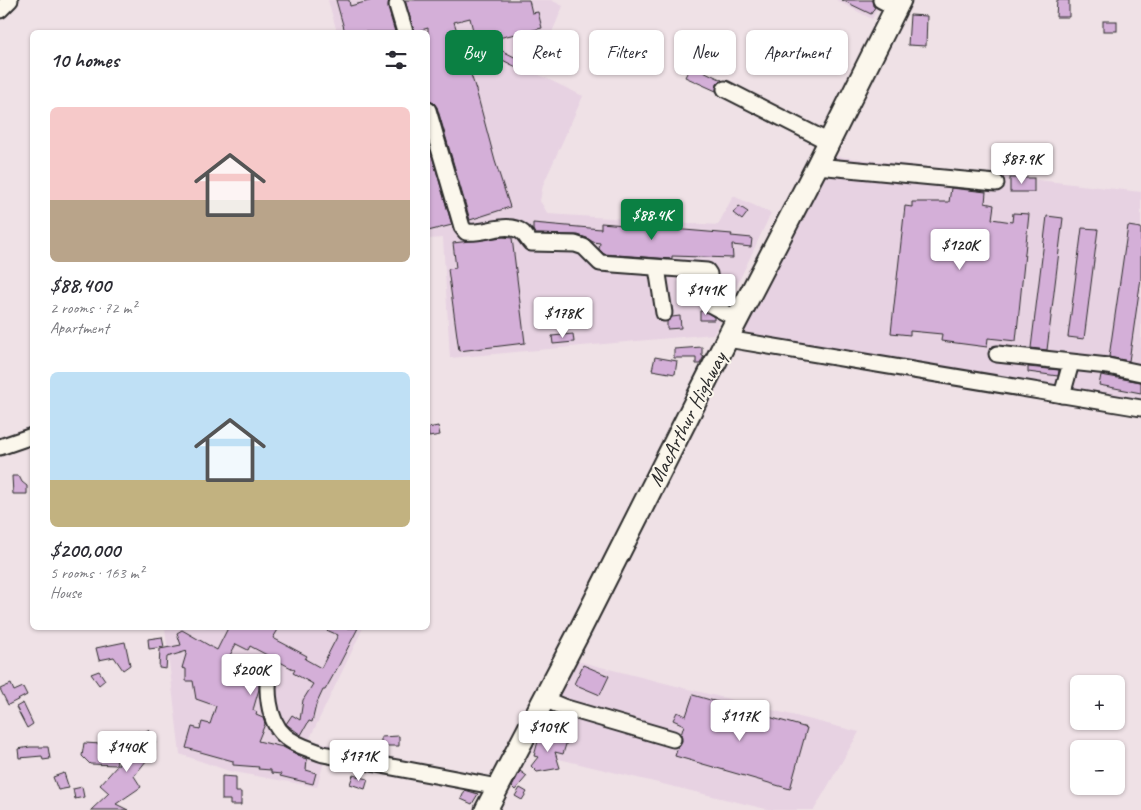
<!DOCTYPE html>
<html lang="en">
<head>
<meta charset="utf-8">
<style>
	:root { --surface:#fff; --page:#f7f7f7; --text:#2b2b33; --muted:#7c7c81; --accent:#0b8043 }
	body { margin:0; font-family:Caveat,sans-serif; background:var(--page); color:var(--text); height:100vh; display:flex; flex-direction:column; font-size:19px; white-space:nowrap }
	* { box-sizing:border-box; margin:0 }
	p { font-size:16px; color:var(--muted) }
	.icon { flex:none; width:28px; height:28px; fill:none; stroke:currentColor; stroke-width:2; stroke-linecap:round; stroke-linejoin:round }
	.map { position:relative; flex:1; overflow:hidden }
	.panel { position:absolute; left:30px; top:30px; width:400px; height:600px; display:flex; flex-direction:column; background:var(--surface); border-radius:8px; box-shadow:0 1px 4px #0004 }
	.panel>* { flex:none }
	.top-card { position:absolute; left:445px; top:30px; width:475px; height:45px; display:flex; gap:10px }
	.tools { position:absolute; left:1070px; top:675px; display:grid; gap:10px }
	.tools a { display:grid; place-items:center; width:55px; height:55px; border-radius:8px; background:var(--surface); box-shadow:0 1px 4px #0004; font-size:25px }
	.price { position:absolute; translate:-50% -42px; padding:0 11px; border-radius:5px; background:#fff; color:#222; font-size:16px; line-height:32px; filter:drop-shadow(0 1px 2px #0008) }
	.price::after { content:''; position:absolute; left:50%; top:30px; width:15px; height:11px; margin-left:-8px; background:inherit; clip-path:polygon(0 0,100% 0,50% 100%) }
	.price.current { background:var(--accent); color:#fff }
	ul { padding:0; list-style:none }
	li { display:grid; align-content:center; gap:10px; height:265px; padding:0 20px }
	li span { display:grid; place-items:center; height:155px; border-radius:8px; color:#555 }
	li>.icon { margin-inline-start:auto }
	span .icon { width:90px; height:90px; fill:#fffc; stroke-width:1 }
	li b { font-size:21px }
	h2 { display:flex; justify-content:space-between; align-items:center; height:60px; padding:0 20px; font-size:21px }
	.tag { padding:0 18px; border-radius:8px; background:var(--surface); box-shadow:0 1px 4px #0004; font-size:18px; line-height:45px }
	.tag.current { background:var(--accent); color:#fff }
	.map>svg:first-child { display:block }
	.built { fill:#e7d2e2 }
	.building { fill:#d4afd8; stroke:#2b2b2b }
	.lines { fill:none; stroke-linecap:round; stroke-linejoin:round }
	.minor-casing { stroke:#2b2b2b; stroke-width:19 }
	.highway-casing { stroke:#2b2b2b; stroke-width:25 }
	.minor { stroke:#fbf7ec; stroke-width:15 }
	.highway { stroke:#fbf7ec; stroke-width:21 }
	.labels { text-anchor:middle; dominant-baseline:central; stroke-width:4; stroke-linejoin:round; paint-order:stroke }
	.street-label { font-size:21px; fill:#2b2b2b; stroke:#fbf7ec }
</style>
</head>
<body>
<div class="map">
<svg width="1141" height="810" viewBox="0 0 1141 810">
	<rect width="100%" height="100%" fill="#efe1e6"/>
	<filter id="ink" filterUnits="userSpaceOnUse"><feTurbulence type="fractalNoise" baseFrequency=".02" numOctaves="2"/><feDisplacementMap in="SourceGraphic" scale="10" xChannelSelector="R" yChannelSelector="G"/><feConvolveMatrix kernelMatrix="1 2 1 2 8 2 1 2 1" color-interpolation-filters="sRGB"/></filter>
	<g filter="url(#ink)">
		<g class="built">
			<path d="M328 0H551L563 6 535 73 583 96 543 185 540 201 548 214 718 225 733 196 771 213 714 334 450 358 443 238 428 239V32H337Z"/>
			<path d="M836 0H882L872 19Z"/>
			<path d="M834 156 1141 192V400L743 335Z"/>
			<path d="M165 628H363L309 740 488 777 483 793 324 761 317 787 229 771 180 754Z"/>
			<path d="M573 660 859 732 814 810H770L526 751Z"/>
		</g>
		<g class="building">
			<path d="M336 0H349L350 6 373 0H389L388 8 395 32H345Z"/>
			<path d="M405 0H529L532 13 538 12 542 28 476 43 470 18 454 22 476 90 495 161 510 207 470 220 437 107 434 103 428 101V28L414 32Z"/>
			<path d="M842 0H872L873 6 875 7 871 14Z"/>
			<path d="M1057 0H1069V17H1056Z"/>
			<path d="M910 15 927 16 926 46 908 45Z"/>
			<rect x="1103" y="21" width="14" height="10"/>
			<path d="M493 46 526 63 522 70 489 53Z"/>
			<path d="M691 65 722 80 717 84 716 91 685 77Z"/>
			<path d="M428 142 452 225 428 231Z"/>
			<rect x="1010" y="178" width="24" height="14"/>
			<path d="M951 188 986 192 985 203 994 205 992 219 1012 222 1013 213 1029 214 1016 341 988 338 987 347 941 341 942 334 910 331V335L891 333 905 206 912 207V202H949Z"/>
			<path d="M739 206 748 212 742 220 733 213Z"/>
			<path d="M1047 216 1063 218 1047 350 1031 348Z"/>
			<path d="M533 223 601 229V223L732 234 731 236 752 238 751 247 732 245 733 258 672 256V259L604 254 599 249 600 243 593 242 587 238 578 235 535 234 533 230Z"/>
			<path d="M1128 226 1141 228V278L1129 361 1109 357Z"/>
			<path d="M1082 228 1098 229 1084 339 1068 337Z"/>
			<path d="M503 237 512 238 525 343 459 351 448 269 456 268 453 243Z"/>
			<path d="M700 311H705L714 317V320H700Z"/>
			<path d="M680 316 681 328 667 329V322L672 317Z"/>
			<path d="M573 334 574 342 553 344 552 336Z"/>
			<path d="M702 347V356H704L700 364H696V358H674V349Z"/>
			<path d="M655 357 677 361 675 374 652 370Z"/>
			<path d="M1028 367 1059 370 1058 376 1028 372Z"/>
			<path d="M1101 375 1141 382V393L1099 385Z"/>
			<path d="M438 426 440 435 429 437 428 428Z"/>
			<path d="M12 476H19L22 482 27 486V494H13Z"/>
			<path d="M228 628H279L273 638 307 656 305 659 321 668 338 635 322 628H358L339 665 325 690H323L316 705 312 722 309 721 301 735 286 724 292 715 300 720 303 700 313 684 293 673 295 670 250 646 248 650 236 644 229 657 238 662 236 666 246 669 245 674 259 678V689L253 710 257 712 256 715 263 718 265 724 258 741 283 747 300 756V757L307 759 306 770 316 773 313 784 280 776 281 774 271 773V770L258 769 259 767 233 765V761L186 748 192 727 200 729 202 722 210 724 216 706 196 699 193 681H186V669L182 668 187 651 167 657 166 669 159 668 160 649 181 645 177 633 182 630 217 650Z"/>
			<path d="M162 637 164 647 149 649 148 639Z"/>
			<path d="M125 642 130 665 123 670 114 657 99 660 96 648Z"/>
			<path d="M583 665 609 676 600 695 574 684Z"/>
			<path d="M99 671 105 680 99 685 91 674Z"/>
			<path d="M11 684 14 691 23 687 27 695 8 705 0 689Z"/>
			<path d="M693 695 807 728 790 789 675 756 678 747 682 741 681 735 684 725 673 720 677 712 686 716Z"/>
			<path d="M23 703 33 724 27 728 16 707Z"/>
			<path d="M148 730 154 739H156L155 750 134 776 141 787 116 804 128 810H91L109 793 100 785 134 747 133 746 135 744 131 737 139 731 141 734Z"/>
			<path d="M540 734 567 741 563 754 555 752 560 768 537 772 531 766 538 757 534 756Z"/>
			<path d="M399 736V746H381V737Z"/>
			<path d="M84 743 102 744V753L116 752 117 765 90 764 82 756Z"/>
			<path d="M30 747H48L50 759 43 760 42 756 19 758 18 749Z"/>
			<path d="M520 771 527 776 515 790 512 787Z"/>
			<path d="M64 773 69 788 58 790 53 777Z"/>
			<path d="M353 775 368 779 365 789 350 784Z"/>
			<path d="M222 776 236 777V792H241V805H230V800H222Z"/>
			<path d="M82 787 84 797 75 799 73 789Z"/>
			<path d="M520 788 527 792 522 800 515 796Z"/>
			<path d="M465 790 478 794 472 804 461 799Z"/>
		</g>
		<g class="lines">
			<g class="minor-casing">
				<g id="minor">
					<path d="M881 0 896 8"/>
					<path d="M397 5 405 32"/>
					<path d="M0 10 10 0"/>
					<path d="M725 89 829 142"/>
					<path d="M428 110 462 227 466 232C483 235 508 220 523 233 526 236 528 240 531 243L575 244 584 247 600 263 707 271 709 274 711 305 737 319"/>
					<path d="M817 166 996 183"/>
					<path d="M657 268 664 313"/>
					<path d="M727 339 1141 408"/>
					<path d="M997 354 1108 366 1141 373"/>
					<path d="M1062 395 1071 363"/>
					<path d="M0 447 32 436"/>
					<path d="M271 668C265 686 268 721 284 735 294 745 310 749 323 754L498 787"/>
					<path d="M544 699 563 707 673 739"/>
				</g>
			</g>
			<g class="highway-casing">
				<path id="highway" d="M486 810 578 634 727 339 817 166 900 0"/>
			</g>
			<use href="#minor" class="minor"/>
			<use href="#highway" class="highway"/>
		</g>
	</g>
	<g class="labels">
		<g class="street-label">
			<text transform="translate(687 419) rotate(-63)">MacArthur Highway</text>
		</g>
	</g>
</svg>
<div class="tools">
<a>+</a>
<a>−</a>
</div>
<b class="price" style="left:1022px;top:185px">$87.9K</b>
<b class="price current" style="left:652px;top:241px">$88.4K</b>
<b class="price" style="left:960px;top:271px">$120K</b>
<b class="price" style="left:706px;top:316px">$141K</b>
<b class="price" style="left:563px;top:339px">$178K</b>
<b class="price" style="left:251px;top:696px">$200K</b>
<b class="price" style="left:740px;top:742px">$117K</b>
<b class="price" style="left:548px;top:753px">$109K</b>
<b class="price" style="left:127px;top:773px">$140K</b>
<b class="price" style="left:359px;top:782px">$171K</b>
<div class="top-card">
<a class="tag current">Buy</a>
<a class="tag">Rent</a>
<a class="tag">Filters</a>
<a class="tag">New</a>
<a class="tag">Apartment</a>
</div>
<section class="panel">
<h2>10 homes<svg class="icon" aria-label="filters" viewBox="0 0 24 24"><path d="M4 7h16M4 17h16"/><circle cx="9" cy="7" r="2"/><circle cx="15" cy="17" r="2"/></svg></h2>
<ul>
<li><span style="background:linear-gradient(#f6c9c9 60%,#b9a48a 0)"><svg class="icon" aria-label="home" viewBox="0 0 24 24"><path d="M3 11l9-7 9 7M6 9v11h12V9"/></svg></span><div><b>$88,400</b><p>2 rooms · 72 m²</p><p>Apartment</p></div></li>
<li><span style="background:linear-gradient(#bfe0f5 70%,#c2b280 0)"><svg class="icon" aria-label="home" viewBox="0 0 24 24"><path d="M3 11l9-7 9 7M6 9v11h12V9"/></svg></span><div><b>$200,000</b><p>5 rooms · 163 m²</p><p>House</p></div></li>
</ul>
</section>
</div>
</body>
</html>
